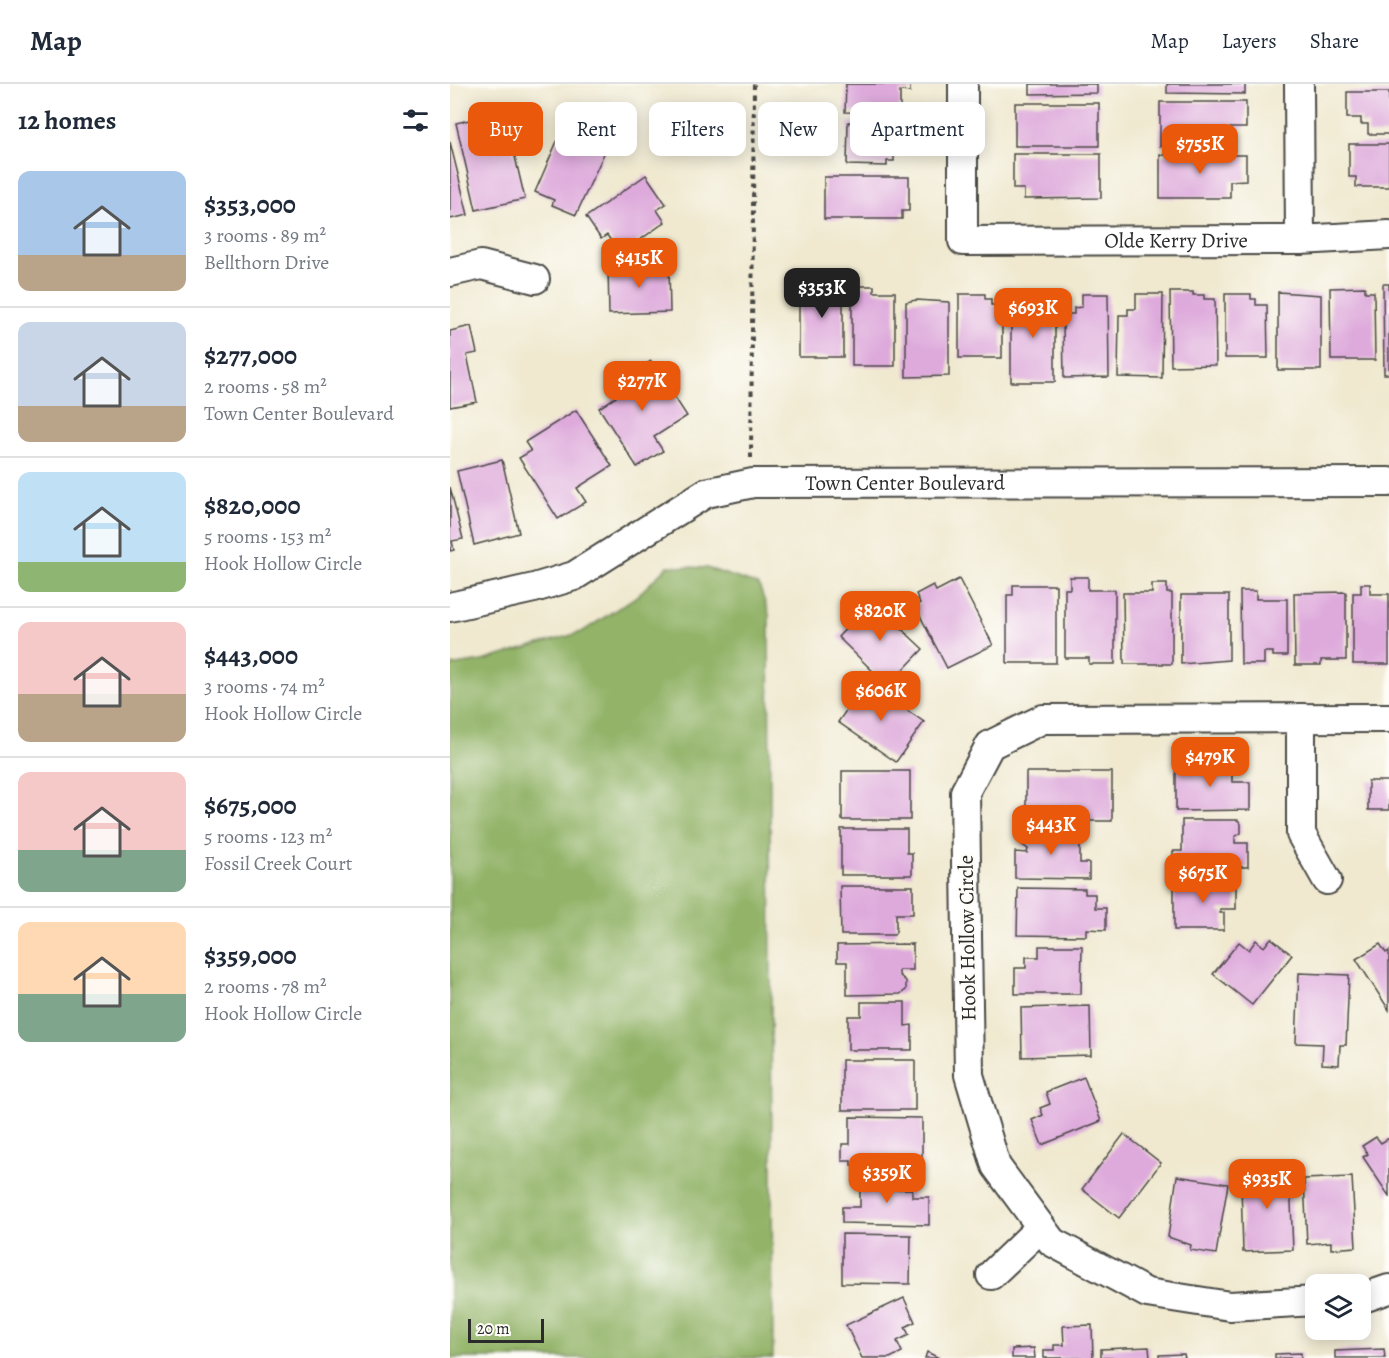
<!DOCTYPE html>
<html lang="en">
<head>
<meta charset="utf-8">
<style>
	:root { --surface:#fff; --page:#f6f6f7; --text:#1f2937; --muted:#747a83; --line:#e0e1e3; --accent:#ea580c }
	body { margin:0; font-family:Alegreya,serif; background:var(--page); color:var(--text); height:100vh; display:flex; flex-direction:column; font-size:22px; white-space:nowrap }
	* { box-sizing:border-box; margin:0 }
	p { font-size:20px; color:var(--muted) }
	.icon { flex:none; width:33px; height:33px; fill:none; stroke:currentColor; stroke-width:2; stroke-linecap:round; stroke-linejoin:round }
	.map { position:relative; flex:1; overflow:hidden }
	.panel { display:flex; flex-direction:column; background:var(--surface); width:450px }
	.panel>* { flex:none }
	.guide { position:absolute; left:18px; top:18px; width:570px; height:54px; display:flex; gap:12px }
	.controls { position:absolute; left:855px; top:1190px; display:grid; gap:12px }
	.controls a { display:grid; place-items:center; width:66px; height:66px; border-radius:12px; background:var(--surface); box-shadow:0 3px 15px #0003; font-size:30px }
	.scale { position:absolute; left:18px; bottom:15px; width:76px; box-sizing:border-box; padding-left:6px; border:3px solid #2b2b2b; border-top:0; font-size:16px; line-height:21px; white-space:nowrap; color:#2b2b2b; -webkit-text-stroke:4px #fdfcf7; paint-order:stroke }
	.price { position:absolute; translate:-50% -51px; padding:0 14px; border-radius:12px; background:var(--accent); color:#fff; font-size:20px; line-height:39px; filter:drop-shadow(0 2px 3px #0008) }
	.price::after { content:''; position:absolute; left:50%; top:36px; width:18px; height:14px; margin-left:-9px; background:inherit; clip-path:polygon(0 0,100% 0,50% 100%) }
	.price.current { background:#222; color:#fff }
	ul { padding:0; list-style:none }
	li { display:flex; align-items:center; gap:18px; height:150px; padding:0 18px }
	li+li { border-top:2px solid var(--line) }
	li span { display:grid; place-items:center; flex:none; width:168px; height:120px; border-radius:12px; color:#555 }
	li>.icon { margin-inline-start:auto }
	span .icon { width:72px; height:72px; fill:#fffc; stroke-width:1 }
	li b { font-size:26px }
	h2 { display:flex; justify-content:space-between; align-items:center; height:72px; padding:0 18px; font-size:26px }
	.chip { padding:0 21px; border-radius:12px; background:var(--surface); box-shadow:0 3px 15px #0003; font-size:21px; line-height:54px }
	.chip.current { background:var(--accent); color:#fff }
	header { display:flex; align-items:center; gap:36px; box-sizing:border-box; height:84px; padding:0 30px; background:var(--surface); border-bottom:2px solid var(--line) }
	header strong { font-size:28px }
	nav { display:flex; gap:33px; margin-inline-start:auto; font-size:21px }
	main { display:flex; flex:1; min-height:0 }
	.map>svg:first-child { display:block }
	.forest { fill:#92b367; stroke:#5e6f49; stroke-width:1.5 }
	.building { fill:#deaadc }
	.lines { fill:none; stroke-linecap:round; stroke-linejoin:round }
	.minor-casing { stroke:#494844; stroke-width:32 }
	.path { stroke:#494844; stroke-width:4; stroke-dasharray:4.5 4.5; stroke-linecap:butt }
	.minor { stroke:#fff; stroke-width:28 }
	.labels { text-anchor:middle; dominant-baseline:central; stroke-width:4.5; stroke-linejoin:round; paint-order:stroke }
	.street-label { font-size:21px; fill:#2b2b2b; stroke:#fdfcf7 }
</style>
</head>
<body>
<header>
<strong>Map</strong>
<nav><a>Map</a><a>Layers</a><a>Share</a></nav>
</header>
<main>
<section class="panel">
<h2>12 homes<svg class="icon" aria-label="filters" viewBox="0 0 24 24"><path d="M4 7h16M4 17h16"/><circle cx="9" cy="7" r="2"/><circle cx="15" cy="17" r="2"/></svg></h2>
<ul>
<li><span style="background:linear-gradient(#a9c7e8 70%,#b9a48a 0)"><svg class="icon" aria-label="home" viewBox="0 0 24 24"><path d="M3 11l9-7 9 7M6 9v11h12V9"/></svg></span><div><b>$353,000</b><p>3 rooms · 89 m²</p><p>Bellthorn Drive</p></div></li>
<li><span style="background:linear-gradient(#c9d6e8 70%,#b9a48a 0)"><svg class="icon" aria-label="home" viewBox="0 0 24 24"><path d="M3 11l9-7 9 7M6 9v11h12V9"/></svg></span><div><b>$277,000</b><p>2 rooms · 58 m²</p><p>Town Center Boulevard</p></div></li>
<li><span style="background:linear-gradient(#bfe0f5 75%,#8fb573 0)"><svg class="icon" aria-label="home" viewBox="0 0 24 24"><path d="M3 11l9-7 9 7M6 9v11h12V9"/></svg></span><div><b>$820,000</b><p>5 rooms · 153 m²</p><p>Hook Hollow Circle</p></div></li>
<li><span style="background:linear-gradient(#f6c9c9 60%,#b9a48a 0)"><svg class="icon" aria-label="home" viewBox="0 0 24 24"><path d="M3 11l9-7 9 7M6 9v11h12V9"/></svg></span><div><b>$443,000</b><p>3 rooms · 74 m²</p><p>Hook Hollow Circle</p></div></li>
<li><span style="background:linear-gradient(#f6c9c9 65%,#7fa58c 0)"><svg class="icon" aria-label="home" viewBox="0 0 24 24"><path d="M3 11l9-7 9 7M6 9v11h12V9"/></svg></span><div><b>$675,000</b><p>5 rooms · 123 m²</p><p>Fossil Creek Court</p></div></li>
<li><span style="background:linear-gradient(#ffd9b3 60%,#7fa58c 0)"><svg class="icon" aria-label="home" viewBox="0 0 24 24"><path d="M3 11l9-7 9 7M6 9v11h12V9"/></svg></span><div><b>$359,000</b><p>2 rooms · 78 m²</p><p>Hook Hollow Circle</p></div></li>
</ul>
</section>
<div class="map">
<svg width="939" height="1274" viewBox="0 0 939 1274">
	<rect width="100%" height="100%" fill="#fdfcf7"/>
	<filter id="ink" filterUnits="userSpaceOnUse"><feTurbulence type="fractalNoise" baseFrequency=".0167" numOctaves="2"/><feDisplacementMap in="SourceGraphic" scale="12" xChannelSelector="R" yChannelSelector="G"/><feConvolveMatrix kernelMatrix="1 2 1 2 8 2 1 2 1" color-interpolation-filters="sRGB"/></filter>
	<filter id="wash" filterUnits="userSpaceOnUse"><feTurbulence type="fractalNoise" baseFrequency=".008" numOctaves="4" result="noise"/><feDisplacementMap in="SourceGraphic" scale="24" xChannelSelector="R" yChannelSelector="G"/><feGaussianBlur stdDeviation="1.35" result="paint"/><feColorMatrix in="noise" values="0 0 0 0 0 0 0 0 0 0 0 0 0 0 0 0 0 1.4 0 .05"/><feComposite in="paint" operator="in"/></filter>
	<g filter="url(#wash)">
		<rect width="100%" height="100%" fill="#f0e9d0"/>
		<path class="forest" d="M218 482 257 484 309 501 319 530 323 1274H0V582L32 577 132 548 187 512Z"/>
		<g id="blocks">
			<g class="building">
				<path d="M396 0H460V8L450 7V29L395 28Z"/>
				<path d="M580 0H647V9L580 10Z"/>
				<path d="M717 0H795V10L717 9Z"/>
				<path d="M897 8H939V50H918V40H911V34H897Z"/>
				<path d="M710 18H796V44H780V52H774V62H710Z"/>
				<rect x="565" y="19" width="84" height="43"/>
				<path d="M37 32 40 43 57 39 75 115 26 126 6 39Z"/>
				<path d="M398 38 460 39V65H450V70H444V77H437V82L397 81Z"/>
				<path d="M125 49 157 63 126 131 102 121 104 116 85 108 108 55 120 60Z"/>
				<path d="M0 58 18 131 0 135Z"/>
				<path d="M899 60H939V103H906V93H899Z"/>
				<path d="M563 70H651V114L574 115V105H563Z"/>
				<path d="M710 71H796V96L780 97V114H710Z"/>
				<path d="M196 91 216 120 207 126 215 138 170 170 157 151 151 155 136 133Z"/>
				<path d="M374 93H459V127H452V135H374Z"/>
				<path d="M204 179V183L219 182 220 228 159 230 158 181Z"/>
				<path d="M367 190H393V273H349V210H359V205H367Z"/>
				<path d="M933 200H939V290H934Z"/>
				<path d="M402 202H424V208H445V282H402Z"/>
				<path d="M915 203V208H924L925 276H881L880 204Z"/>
				<path d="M720 208H743V211H754V215H765L766 281 721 282Z"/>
				<path d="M828 208 871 211V286H828Z"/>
				<path d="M509 210H535V215H541V221H552V274H509Z"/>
				<path d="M561 210H596V221L605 220V298H561Z"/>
				<path d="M632 210H658L659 293 614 294 613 236 618 230H624V224L632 223Z"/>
				<path d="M686 210H713L712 294 668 293 669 231H678V225H686Z"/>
				<path d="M775 210H801V215H806V221H817L818 274H775Z"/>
				<path d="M466 216 499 218V292L456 293V218Z"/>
				<path d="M21 242 27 269 17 271 27 318 0 323V247Z"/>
				<path d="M201 277 237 332 204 353 213 367 187 383 149 324 166 313 160 303Z"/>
				<path d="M126 326 162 382 127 404 136 418 108 435 69 374 81 367 75 358Z"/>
				<path d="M52 376 69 449 24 461 7 387Z"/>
				<path d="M0 403 13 455 2 457 4 466 0 467Z"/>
				<path d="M620 493H638V506H665V580H639V574H615V505H620Z"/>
				<path d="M509 495 543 561 497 584 465 522 470 519 466 510 483 501 486 507Z"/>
				<path d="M702 500H717V509H722V580H674L673 509H702Z"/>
				<path d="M911 500H920V510H939V580H903V509H911Z"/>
				<path d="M563 501H606V579H557V511H563Z"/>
				<path d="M790 507H806V515H837V572H823V568H814V580H791Z"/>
				<path d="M896 508V576H871V581H845L844 509Z"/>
				<path d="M731 511H779V576L731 580Z"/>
				<path d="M412 516 418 522 422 517 473 565 438 602 388 553 406 534 400 529Z"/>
				<path d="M416 598 474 638 446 678 388 638Z"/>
				<path d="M726 679H778L782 683V698H800V726L726 727Z"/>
				<rect x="392" y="687" width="68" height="49"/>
				<rect x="576" y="688" width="86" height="49"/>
				<rect x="918" y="697" width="21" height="29"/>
				<path d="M732 736H788L791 740V749L785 753V759H798V783H723V767H732Z"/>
				<path d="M391 745H457V769H462V791H391Z"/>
				<path d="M577 746 630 747V779H639V795L565 794V768L577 769 578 765 571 760 572 750Z"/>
				<path d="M724 796H786V825H770V829H774V846H724Z"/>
				<path d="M390 802H463V830H446V848L444 851H391Z"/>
				<path d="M568 804 635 805V810H645V824H656V846L636 845V852L567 851Z"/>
				<path d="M821 854 842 871 802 921 763 890 789 858 799 866 806 856 814 863Z"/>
				<path d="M463 860V886H449V891L456 897V906L450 910 397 911V878H387V861Z"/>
				<path d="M930 860 936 869 939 867V926L906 875Z"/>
				<path d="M589 862H632L631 910H565V884H576V873H589Z"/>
				<path d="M849 889 899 891 896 961H890L889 981 872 980 873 960 846 959Z"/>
				<path d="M411 918H455V942L462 941V966H398V932H411Z"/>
				<path d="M640 922 641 971 572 973 571 924Z"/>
				<rect x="392" y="976" width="73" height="50"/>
				<path d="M634 993 651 1037 592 1061 582 1036 593 1031 590 1024 600 1020 596 1008Z"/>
				<path d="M400 1033 472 1034V1081H401V1077H392V1060H400Z"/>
				<path d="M674 1050 711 1079 669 1134 632 1105Z"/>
				<path d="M926 1053 931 1059 939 1054V1112L913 1073 918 1070 912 1062Z"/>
				<path d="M833 1081 834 1096 840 1095 843 1166 793 1168 791 1099 797 1098 796 1083Z"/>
				<path d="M410 1092 449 1093 448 1105H462V1113H479V1141L392 1139V1123H410Z"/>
				<path d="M727 1092 778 1100 766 1170 740 1166 741 1161 718 1153Z"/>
				<path d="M902 1093 906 1163 881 1165V1158L857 1160 854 1095Z"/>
				<path d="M392 1150 461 1151 460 1200 392 1199Z"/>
				<path d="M454 1214 465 1238 455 1243 459 1251 447 1257 452 1268 440 1274H412L396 1241Z"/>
				<path d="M642 1241 643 1274H594V1266H604V1261H614L613 1242Z"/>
				<path d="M699 1263 700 1274H651V1265Z"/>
				<path d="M584 1264 585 1274H562V1265Z"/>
				<path d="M934 1265 935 1274H885V1267Z"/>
				<path d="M477 1268 489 1274H475Z"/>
				<path d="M851 1269V1274H825V1270Z"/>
				<path d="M734 1270 735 1274H709V1271Z"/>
			</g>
		</g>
	</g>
	<g filter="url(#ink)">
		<use href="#blocks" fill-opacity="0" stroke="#494844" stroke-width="1.5"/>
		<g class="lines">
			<g class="minor-casing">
				<g id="minor">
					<path id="s1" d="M513 0V157L850 156 939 151"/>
					<path d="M849 0 850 156"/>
					<path d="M0 188 31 181 85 195"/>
					<path id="s2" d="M0 523 84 504 124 492 256 409 303 399 939 398"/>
					<path d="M851 634V750L877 796"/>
					<path d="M541 1191 591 1143"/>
					<path d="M910 1215 939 1205"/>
					<path d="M866 1217 780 1222 697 1209 602 1158 546 1082 519 991 515 708 540 661 593 635 939 634"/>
				</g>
			</g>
			<path class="path" d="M301 374 304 0"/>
			<use href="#minor" class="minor"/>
		</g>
	</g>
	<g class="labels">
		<g class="street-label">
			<text stroke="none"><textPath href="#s1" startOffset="370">Olde Kerry Drive</textPath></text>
			<text stroke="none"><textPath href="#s2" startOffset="484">Town Center Boulevard</textPath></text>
			<text transform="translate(517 854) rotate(-91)">Hook Hollow Circle</text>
		</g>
	</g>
</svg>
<div class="controls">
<a><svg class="icon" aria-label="layers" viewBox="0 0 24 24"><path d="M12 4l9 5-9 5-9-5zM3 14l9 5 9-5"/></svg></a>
</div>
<div class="scale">20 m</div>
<b class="price" style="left:750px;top:91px">$755K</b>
<b class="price" style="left:189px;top:205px">$415K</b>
<b class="price current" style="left:372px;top:235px">$353K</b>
<b class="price" style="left:583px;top:255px">$693K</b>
<b class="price" style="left:192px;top:328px">$277K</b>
<b class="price" style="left:430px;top:558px">$820K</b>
<b class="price" style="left:431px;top:638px">$606K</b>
<b class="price" style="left:760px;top:704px">$479K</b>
<b class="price" style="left:601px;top:772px">$443K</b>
<b class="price" style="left:753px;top:820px">$675K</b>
<b class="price" style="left:437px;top:1120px">$359K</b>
<b class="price" style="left:817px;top:1126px">$935K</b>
<div class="guide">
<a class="chip current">Buy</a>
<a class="chip">Rent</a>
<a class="chip">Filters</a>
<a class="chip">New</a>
<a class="chip">Apartment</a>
</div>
</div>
</main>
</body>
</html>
